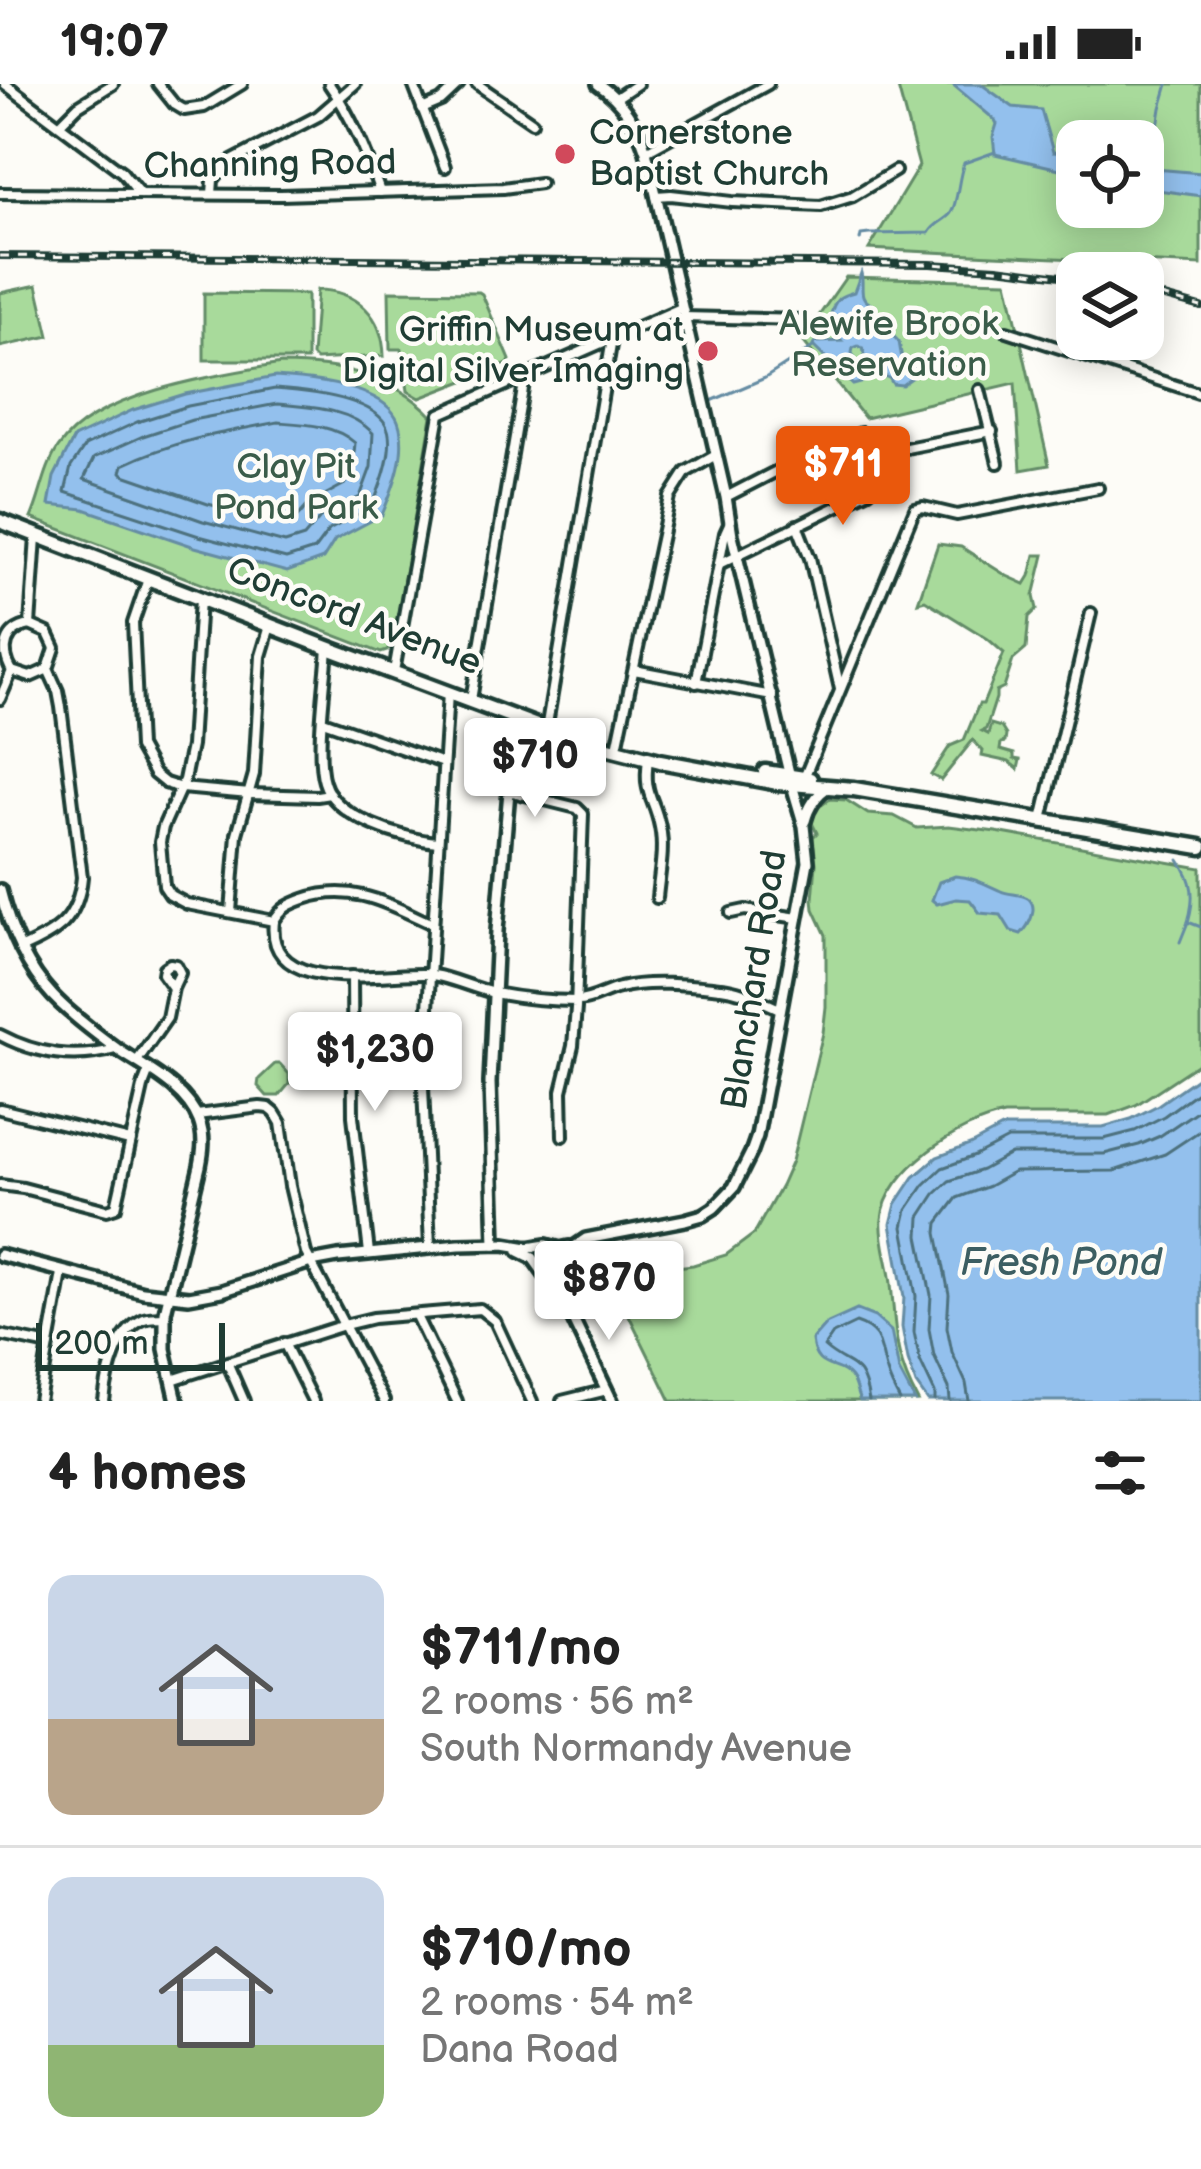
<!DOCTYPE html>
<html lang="en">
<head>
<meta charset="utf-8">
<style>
	:root { --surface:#fff; --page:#f2f2f2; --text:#222; --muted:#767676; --line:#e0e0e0; --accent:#ea580c }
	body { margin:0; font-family:"Balsamiq Sans",sans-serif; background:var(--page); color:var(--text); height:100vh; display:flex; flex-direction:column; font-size:45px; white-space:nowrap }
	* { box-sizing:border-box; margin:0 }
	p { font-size:39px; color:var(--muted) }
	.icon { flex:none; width:66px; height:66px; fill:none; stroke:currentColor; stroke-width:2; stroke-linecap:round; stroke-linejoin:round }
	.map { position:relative; height:1317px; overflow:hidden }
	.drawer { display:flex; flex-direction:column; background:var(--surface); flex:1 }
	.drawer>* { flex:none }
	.fabs { position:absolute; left:1056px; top:36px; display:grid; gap:24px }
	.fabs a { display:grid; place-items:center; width:108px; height:108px; border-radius:24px; background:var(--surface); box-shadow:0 6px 30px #0003; font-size:60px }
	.scale { position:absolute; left:36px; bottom:30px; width:189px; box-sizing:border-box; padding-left:12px; border:6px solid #1f3d34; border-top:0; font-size:33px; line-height:42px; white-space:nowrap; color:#1f3d34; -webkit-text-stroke:9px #fdfcf7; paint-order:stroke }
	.price { position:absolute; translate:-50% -102px; padding:0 27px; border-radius:12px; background:#fff; color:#222; font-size:39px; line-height:78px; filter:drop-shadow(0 3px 6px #0008) }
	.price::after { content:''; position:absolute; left:50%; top:72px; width:36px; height:27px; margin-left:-18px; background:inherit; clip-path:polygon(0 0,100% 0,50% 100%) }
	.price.on { background:var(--accent); color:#fff }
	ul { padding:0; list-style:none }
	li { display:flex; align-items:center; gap:36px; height:300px; padding:0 48px }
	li+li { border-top:3px solid var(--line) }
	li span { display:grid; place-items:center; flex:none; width:336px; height:240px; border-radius:24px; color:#555 }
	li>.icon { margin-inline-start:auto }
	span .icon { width:144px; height:144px; fill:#fffc; stroke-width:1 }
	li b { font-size:51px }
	h2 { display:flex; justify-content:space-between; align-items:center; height:144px; padding:0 48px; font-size:51px }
	.status { display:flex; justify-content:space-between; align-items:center; height:84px; padding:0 60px; background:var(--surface); direction:ltr }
	.status svg { height:33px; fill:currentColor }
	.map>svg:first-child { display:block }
	.green { fill:#a8da9b; stroke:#648c68; stroke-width:3; fill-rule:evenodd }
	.water { fill:#93c0ed; stroke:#658ca3; stroke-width:3 }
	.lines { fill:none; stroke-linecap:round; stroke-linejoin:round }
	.shore { stroke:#4d717e; stroke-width:3 }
	.stream { stroke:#658ca3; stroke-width:3 }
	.minor-casing { stroke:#1f3d34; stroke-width:16 }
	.tertiary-casing { stroke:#1f3d34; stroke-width:18 }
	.secondary-casing { stroke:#1f3d34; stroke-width:18 }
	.primary-casing { stroke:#1f3d34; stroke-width:21 }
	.minor { stroke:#fdfcf7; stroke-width:8 }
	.tertiary { stroke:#fdfcf7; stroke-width:9 }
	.secondary { stroke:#fdfcf7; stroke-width:9 }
	.primary { stroke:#fdfcf7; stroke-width:12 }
	.rail-casing { stroke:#1f3d34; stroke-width:8 }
	.rail { stroke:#fdfcf7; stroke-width:3; stroke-dasharray:9; stroke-linecap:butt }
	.poi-dot { fill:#d1495b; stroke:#fdfcf7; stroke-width:4.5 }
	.labels { text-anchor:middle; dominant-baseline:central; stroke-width:9; stroke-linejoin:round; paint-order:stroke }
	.poi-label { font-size:36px; fill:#1f3d34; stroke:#fdfcf7; text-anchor:start }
	.street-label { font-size:36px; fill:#1f3d34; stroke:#fdfcf7 }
	.park-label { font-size:36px; fill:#3a5c49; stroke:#fdfcf7 }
	.water-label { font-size:39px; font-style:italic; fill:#3c5e62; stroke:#fdfcf7 }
</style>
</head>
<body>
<div class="status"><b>19:07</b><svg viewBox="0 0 49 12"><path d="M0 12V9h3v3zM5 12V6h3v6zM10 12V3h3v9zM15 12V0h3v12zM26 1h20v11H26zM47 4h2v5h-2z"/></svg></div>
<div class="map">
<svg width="1201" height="1317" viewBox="0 0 1201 1317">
	<rect width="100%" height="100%" fill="#fdfcf7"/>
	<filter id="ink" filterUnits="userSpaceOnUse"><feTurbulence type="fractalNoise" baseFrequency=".00833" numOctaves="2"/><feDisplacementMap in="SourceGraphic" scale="24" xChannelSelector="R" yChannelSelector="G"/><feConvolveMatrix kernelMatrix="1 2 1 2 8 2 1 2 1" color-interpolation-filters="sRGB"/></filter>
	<g filter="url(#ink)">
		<g class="green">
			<path d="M897 0H1201V181L869 165 919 82ZM1077 57H1143V123H1077Z"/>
			<path d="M846 193 1007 197 1049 381 1021 386 1015 299 865 334 802 256Z"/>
			<path d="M37 201 49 252 0 263V209Z"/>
			<path d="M317 206C357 206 383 232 384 272L316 276 312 272Z"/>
			<path d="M389 207 479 208 482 210 510 276 508 280 420 314 408 307 402 265H390Z"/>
			<path d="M204 209 307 210V276H204Z"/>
			<path d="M281 280C336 280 393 290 432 332L393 559 387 567 381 569 31 434C41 412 44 385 58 364 94 309 219 290 281 280Z"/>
			<path d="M938 460 961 463 1007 492 1025 500 1030 492 1035 471H1044L1034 512 1037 525 1029 533 1026 565 1013 576 1004 604 996 608V614L986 645 982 647 988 650 991 640 1001 643 1006 651 1005 658 1001 659 1000 666 1014 670V675L1020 676 1018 685 1009 678 982 672 983 667 973 656 941 696 931 691 950 662 964 656 979 620H983L1004 569 988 555 925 516 918 518Z"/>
			<path d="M830 715 846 716 868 730 894 732 917 744 949 742 996 748 1201 784V978L1136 1021 1109 1031H1004C960 1039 886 1086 882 1135 880 1156 889 1179 891 1200 896 1248 894 1273 918 1317H671L617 1207 613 1187 653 1180 676 1183 693 1181 726 1171 754 1150 781 1102 792 1077 823 949 826 923V851L814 825 813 815 816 780 813 753 817 749 811 737 816 725Z"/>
			<path d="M275 980H280L289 990V1000L279 1012H267L258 1002 259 995Z"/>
		</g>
		<g class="water">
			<path d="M952 0H981L1013 23 1041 26 1053 68 1066 69 1077 75V89L995 70 993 53 997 40 995 36Z"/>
			<path d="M1143 84 1201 89V112L1143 104Z"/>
			<path d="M861 189C865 203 856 213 873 221L874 232 899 258 902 275 910 276 917 290 902 301 893 300 889 294 868 285 863 264 858 262 853 264 852 269 865 295 861 299 853 301 813 262 815 258 842 257 829 241 834 234 831 230C835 215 839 212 854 208Z"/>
			<path d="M275 293C308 295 384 301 398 337 409 367 393 404 382 431L335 456 323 475 287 488 195 463 84 425 49 421 54 393 74 354 133 326 185 310Z"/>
			<path d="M955 792C973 793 985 800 1001 807 1009 811 1023 809 1029 815 1039 825 1028 843 1021 850L1011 847 1001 831 980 829 970 816 956 815 937 820 932 816 939 798Z"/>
			<path d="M1201 991V1317H928L916 1300 908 1276 902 1243 904 1213 891 1140 896 1120 914 1093 937 1073 970 1061 1004 1043H1103L1131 1035 1158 1021Z"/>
			<path d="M857 1226 875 1233 891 1247 899 1287 915 1317H860C857 1311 856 1303 853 1297 840 1275 815 1291 812 1256L826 1240Z"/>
		</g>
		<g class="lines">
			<g class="shore">
				<path d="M275 305C303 307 368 313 385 339 398 359 380 403 372 423L329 446 314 466 286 475 199 452 65 408 71 383 85 362 137 338 188 322Z"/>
				<path d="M277 320C310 323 349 324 373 349L371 383 360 413 320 434 304 453 285 459 203 437 84 395 94 374 143 352 192 336Z"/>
				<path d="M278 338C305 340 335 341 355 359L353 379 345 400 310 419 293 438 287 440 208 420 124 391 121 388 123 381C172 357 224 348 278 338Z"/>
				<path d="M869 1317C862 1274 850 1286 824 1263L833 1250 856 1239C884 1248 879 1264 887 1288 890 1298 895 1308 900 1317"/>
				<path d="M935 1317V1309L920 1277 914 1248 916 1212 903 1143 907 1126 924 1101 942 1084 975 1072 1008 1055H1104L1135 1047 1164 1032 1201 1005"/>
				<path d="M950 1317 949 1304 934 1272 929 1245 931 1211 919 1152 920 1133 935 1110 949 1097 982 1086 1011 1070H1104L1139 1061 1160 1052 1201 1024"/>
				<path d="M969 1317 966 1299 952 1268 947 1243 949 1210 937 1149 938 1139 957 1114 989 1102 1014 1088 1114 1087 1165 1070 1201 1046"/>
			</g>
			<g class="stream">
				<path d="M1151 86 1161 24 1168 0"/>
				<path d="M860 156 861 151 869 150 929 149C935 138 944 138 951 129 958 118 958 94 964 79L995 68"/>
				<path d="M709 318 765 294 813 263"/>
				<path d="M1179 776C1194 797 1195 814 1188 838L1201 843"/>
				<path d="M1180 858 1188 838"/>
			</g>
			<g class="minor-casing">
				<g id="minor">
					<path d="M5 0 122 88 140 110"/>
					<path d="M158 0 174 20 184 26 204 23 242 0"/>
					<path d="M329 0C352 32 367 71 380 108"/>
					<path d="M413 0 445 83"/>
					<path d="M477 0 532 38"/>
					<path d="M616 14 637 0"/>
					<path d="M422 25 441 17 459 0"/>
					<path d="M60 40 78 22 113 0"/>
					<path d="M646 67 768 0"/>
					<path d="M0 109 281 111 503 104 540 99"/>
					<path d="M212 110 213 96 226 80 318 32 355 0"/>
					<path d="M656 112 671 111 732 118 821 122 853 112 895 87"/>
					<path d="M683 233 803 236"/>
					<path d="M1007 247 1201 310"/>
					<path d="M980 306 998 379"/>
					<path d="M726 413 806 372 861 349 867 352 871 371 992 347"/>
					<path d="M797 441 810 474 840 605"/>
					<path d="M719 480 869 407 875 399 871 371"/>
					<path d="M148 495 133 539 139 663 154 690 165 699 181 704 250 710 317 712 330 710"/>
					<path d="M200 515 191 662 184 696 163 743 160 758 164 802 170 811 187 820 274 837C281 824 290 820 304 815 352 798 388 820 432 840"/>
					<path d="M30 541 36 453"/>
					<path d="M328 564C326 596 315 670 324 698 334 734 404 755 437 758"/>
					<path d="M395 582 440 330 681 224"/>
					<path d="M634 586 772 612"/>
					<path d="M12 587C0 566 5 546 30 541"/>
					<path d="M12 587 30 593 48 585"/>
					<path d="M696 599 725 449 730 438"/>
					<path d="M472 610 525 293"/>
					<path d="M0 615 12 587"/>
					<path d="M323 637 443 679"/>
					<path d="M547 640 612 255"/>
					<path d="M618 659 670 413 686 388 716 371"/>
					<path d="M648 675C643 712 654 712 660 743 665 767 659 790 657 814"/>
					<path d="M804 694 915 425 923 423 957 431 1098 404"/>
					<path d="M509 707 577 724 583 730 576 924 573 962 562 1007 563 1052"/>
					<path d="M1042 736 1091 529"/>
					<path d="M231 828 237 750 254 690 261 572 270 542"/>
					<path d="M731 829 745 826 798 834"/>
					<path d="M274 837C265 912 380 889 424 890 447 891 471 904 494 909 520 914 551 917 577 917 592 917 605 907 620 904 648 896 692 901 721 904 743 906 760 917 780 925"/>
					<path d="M20 865C57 849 78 836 82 793L61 623 58 607 48 585 55 564 48 549 30 541"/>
					<path d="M352 892 353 1032 369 1169"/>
					<path d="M0 951C38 971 75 976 116 965"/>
					<path d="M137 977 167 934 173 904 180 889 176 881 170 880 164 884 163 890 173 904"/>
					<path d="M0 1025 130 1057"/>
					<path d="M197 1031 260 1023 269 1024 275 1029 281 1039 290 1102 306 1169 384 1317"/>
					<path d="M0 1101 23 1104 107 1126 116 1123 144 999 149 986"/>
					<path d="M430 1163 423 1003 448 609"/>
					<path d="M416 1232 457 1317"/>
					<path d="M0 1251 49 1261"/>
					<path d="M284 1259 313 1317"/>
					<path d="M227 1278 244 1317"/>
					<path d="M172 1296 344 1241 373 1234 480 1225 495 1237 532 1317"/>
					<path d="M39 1317 62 1189"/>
					<path d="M104 1317C107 1291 116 1247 144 1235 149 1233 159 1233 165 1233"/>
					<path d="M562 1317 607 1306"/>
				</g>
			</g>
			<g class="tertiary-casing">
				<g id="tertiary">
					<path d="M805 737C808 724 817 709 829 703"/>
					<path d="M0 806C10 846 25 882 53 912 72 932 95 949 117 965 145 984 186 1003 199 1037 205 1053 203 1067 200 1082L165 1228V1265L177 1317"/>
					<path d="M495 1160 490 999 497 847 509 707V642L514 635"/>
					<path d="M519 1167 533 1174 555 1205"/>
					<path d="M0 1171 143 1208 189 1213 222 1207 311 1178 338 1173 459 1161 504 1160 528 1164 546 1161 560 1165 569 1163"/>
					<path d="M554 1182 565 1219 612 1317"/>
					<path d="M543 1185 550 1184 557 1175 586 1155 685 1136 703 1131 714 1124 734 1103 751 1069 757 1052 808 778 804 742 792 701"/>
				</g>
			</g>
			<g class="secondary-casing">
				<path id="secondary" d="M598 0C622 17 637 39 646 67L726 413 732 451 790 693"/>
			</g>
			<g class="primary-casing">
				<g id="primary">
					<path d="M0 437 328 564 566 653 660 677 778 699 854 705 1201 763"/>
					<path d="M765 688 810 695"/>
				</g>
			</g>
			<use href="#minor" class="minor"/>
			<use href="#tertiary" class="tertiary"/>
			<use href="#secondary" class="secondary"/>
			<use href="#primary" class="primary"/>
			<g class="rail-casing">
				<g id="rail">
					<path d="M0 172 930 180 997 184 1077 194"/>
					<path d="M1143 207 1201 223"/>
				</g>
			</g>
			<use href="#rail" class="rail"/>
		</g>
	</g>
	<g class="poi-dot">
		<circle cx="565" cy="70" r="12"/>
		<circle cx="708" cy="267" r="12"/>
	</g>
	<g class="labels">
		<g class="poi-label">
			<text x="589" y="49">Cornerstone<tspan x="589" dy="41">Baptist Church</tspan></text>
			<text x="684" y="246" text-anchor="end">Griffin Museum at<tspan x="684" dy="41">Digital Silver Imaging</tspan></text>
		</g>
		<g class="street-label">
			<text transform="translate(270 81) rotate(-1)">Channing Road</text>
			<text transform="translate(354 533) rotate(21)">Concord Avenue</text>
			<text transform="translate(755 896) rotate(-81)">Blanchard Road</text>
		</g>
		<g class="park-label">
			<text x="889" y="240">Alewife Brook<tspan x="889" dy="41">Reservation</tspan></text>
			<text x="296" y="383">Clay Pit<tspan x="296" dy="41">Pond Park</tspan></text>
		</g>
		<g class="water-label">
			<text x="1061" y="1179">Fresh Pond</text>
		</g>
	</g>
</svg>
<div class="fabs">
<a><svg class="icon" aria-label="locate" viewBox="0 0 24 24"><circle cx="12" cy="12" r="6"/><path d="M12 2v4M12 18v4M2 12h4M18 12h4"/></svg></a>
<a><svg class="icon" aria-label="layers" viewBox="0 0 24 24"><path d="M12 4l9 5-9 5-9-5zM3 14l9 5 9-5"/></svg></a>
</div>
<div class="scale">200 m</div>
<b class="price on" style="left:843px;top:444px">$711</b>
<b class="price" style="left:535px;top:736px">$710</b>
<b class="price" style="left:375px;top:1030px">$1,230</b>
<b class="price" style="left:609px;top:1259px">$870</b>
</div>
<section class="drawer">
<h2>4 homes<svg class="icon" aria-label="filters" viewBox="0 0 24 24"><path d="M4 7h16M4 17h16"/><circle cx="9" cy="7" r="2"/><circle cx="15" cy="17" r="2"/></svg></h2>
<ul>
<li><span style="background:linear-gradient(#c9d6e8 60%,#b9a48a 0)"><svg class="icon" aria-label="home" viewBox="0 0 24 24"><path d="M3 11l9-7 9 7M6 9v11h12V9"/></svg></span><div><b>$711/mo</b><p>2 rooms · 56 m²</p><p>South Normandy Avenue</p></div></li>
<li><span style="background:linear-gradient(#c9d6e8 70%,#8fb573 0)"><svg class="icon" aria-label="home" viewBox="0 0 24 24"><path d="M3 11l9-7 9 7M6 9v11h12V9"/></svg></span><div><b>$710/mo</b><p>2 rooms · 54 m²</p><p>Dana Road</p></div></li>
</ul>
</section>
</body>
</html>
